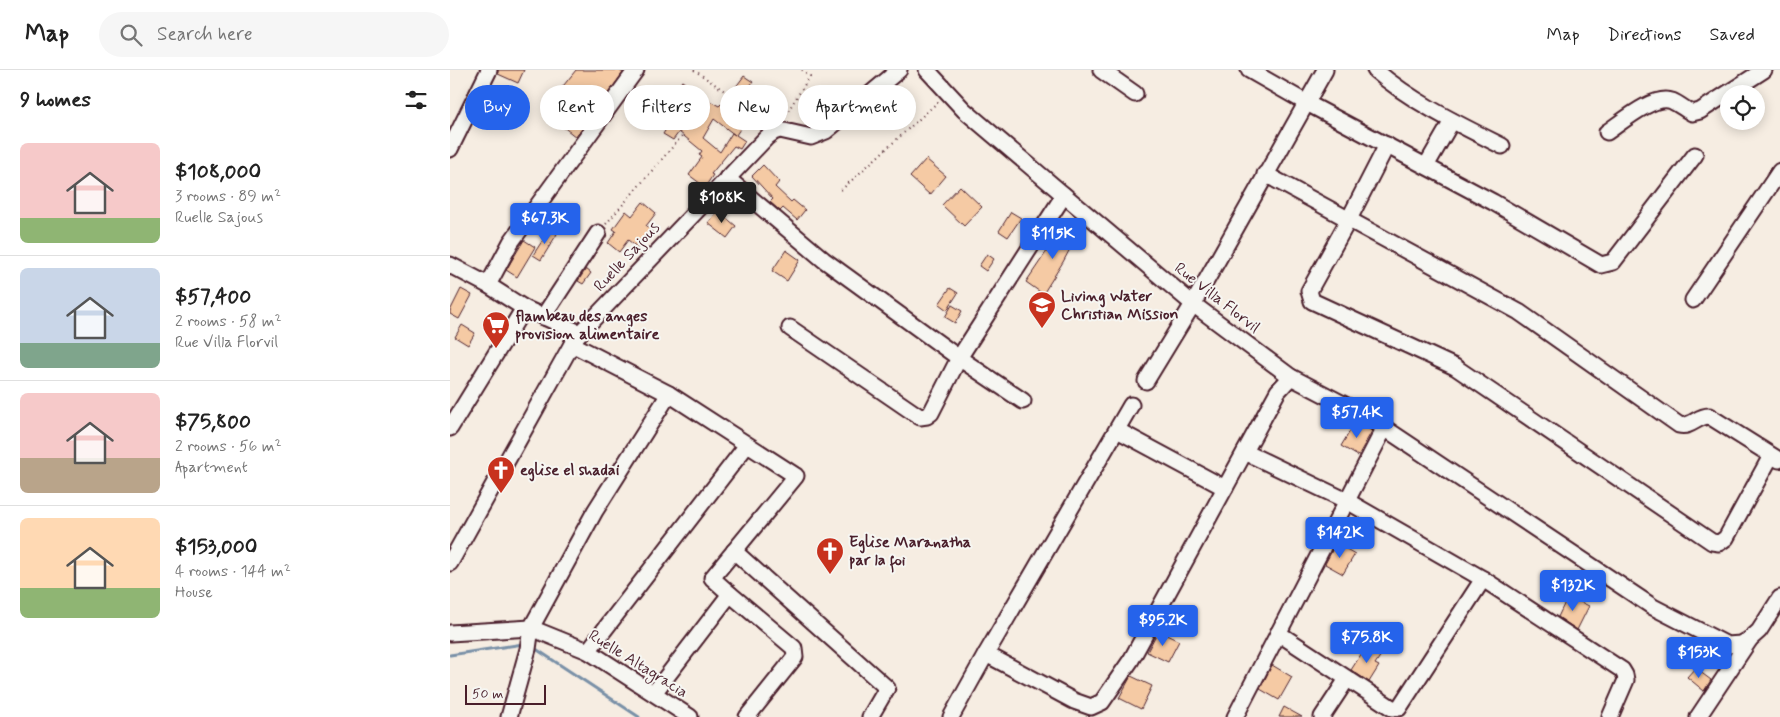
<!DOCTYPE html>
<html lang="en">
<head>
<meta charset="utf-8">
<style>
	:root { --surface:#fff; --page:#f6f6f6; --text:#222; --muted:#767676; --line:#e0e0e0; --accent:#2563eb }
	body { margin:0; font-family:Mynerve,sans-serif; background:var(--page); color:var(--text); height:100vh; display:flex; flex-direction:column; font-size:19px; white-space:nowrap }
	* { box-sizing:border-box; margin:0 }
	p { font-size:16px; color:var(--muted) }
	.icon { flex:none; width:28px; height:28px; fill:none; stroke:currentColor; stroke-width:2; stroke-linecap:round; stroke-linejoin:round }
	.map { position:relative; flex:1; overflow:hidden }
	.details { display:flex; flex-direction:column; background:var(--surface); width:450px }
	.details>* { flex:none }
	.banner { position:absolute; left:15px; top:15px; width:475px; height:45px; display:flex; gap:10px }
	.buttons { position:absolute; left:1270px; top:15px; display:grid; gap:10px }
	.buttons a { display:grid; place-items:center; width:45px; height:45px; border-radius:50%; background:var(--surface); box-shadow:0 2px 12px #0003; font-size:25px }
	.scale { position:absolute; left:15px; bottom:12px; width:81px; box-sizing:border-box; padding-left:5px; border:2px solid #4a1f2b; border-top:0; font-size:14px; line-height:18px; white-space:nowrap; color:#4a1f2b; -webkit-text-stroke:4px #f6f6f2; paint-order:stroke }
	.price { position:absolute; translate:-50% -42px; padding:0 11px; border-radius:5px; background:var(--accent); color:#fff; font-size:16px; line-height:32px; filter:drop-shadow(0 1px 2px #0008) }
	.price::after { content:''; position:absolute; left:50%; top:30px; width:15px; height:11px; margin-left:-8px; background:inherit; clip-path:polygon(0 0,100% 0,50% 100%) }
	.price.selected { background:#222; color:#fff }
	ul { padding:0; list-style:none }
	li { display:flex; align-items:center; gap:15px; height:125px; padding:0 20px }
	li+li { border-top:1px solid var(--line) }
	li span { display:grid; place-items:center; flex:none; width:140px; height:100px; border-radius:8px; color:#555 }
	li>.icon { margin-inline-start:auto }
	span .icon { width:60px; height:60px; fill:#fffc; stroke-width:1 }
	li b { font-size:21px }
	h2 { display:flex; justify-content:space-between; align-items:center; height:60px; padding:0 20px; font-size:21px }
	.tag { padding:0 18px; border-radius:22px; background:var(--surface); box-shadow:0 2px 12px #0003; font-size:18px; line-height:45px }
	.tag.selected { background:var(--accent); color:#fff }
	header { display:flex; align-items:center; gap:30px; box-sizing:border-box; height:70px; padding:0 25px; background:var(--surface); border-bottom:1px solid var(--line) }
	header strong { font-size:24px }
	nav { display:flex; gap:28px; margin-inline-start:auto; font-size:18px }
	.search { width:350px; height:45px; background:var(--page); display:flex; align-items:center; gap:12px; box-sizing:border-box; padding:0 18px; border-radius:28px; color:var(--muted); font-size:19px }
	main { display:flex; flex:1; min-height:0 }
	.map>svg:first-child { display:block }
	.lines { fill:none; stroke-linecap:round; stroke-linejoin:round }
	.stream { stroke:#7990a7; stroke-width:3 }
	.building { fill:#f5caa4; stroke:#4a1f2b; fill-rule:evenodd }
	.minor-casing { stroke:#4a1f2b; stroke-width:19 }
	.path { stroke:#4a1f2b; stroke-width:2; stroke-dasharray:1 4; stroke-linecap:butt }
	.minor { stroke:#f6f6f2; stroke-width:15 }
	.labels { text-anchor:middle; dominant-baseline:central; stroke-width:4; stroke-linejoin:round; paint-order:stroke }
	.street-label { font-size:16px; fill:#4a1f2b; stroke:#f6f6f2 }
	.poi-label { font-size:16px; font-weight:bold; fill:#4a1f2b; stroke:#f6f6f2; text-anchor:start }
</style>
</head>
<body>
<header>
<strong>Map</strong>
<div class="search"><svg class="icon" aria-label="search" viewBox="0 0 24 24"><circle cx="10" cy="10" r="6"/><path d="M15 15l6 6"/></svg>Search here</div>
<nav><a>Map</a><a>Directions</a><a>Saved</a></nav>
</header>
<main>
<section class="details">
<h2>9 homes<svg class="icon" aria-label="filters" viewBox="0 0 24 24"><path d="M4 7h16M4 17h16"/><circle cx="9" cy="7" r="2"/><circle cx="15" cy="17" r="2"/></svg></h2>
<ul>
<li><span style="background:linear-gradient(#f6c9c9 75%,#8fb573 0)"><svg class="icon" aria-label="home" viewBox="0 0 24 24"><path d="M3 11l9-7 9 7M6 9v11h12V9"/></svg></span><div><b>$108,000</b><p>3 rooms · 89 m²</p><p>Ruelle Sajous</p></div></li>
<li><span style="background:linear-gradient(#c9d6e8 75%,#7fa58c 0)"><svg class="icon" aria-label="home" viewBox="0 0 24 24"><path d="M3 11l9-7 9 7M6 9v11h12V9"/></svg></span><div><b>$57,400</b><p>2 rooms · 58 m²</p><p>Rue Villa Florvil</p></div></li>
<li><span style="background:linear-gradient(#f6c9c9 65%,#b9a48a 0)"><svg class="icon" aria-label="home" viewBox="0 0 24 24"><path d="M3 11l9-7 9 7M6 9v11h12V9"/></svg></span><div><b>$75,800</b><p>2 rooms · 56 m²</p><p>Apartment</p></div></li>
<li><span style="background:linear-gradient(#ffd9b3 70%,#8fb573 0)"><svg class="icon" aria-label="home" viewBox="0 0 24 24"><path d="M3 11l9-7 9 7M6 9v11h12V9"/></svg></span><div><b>$153,000</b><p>4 rooms · 144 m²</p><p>House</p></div></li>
</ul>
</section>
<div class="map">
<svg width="1330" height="647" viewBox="0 0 1330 647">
	<rect width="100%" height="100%" fill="#f6ede2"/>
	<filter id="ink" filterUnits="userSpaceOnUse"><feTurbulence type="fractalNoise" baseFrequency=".02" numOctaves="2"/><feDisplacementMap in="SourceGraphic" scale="10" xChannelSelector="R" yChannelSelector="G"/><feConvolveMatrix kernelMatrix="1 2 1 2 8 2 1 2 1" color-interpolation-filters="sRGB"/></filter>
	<g filter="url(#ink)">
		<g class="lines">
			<g class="stream">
				<path d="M83 577 189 647"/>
				<path d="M0 585 73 574"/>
			</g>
		</g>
		<g class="building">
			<path d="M48 0H74L68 13 48 4Z"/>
			<path d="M126 0H169L173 3 126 67 93 41Z"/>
			<path d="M294 6 303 12 290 28 282 22Z"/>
			<path d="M232 11 258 30 269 36 271 34 294 53 286 65 295 71 290 79 284 76 261 104 263 105 255 117 239 105 252 87 249 85 252 81 229 62 223 70 213 64 225 45 218 41 227 27 222 24ZM264 49 285 65 282 63 270 82 253 68Z"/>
			<path d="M476 89 496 106 480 125 460 107Z"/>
			<path d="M313 95 329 112 325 117 341 132 343 130 355 140 347 150 333 138 330 141 320 132 323 129 302 106Z"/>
			<path d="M510 116 532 137 514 156 492 135Z"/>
			<path d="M193 132 206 143 196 156 202 161 188 178 178 170 169 182 158 173 166 161 163 159 176 141 182 146Z"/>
			<path d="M268 141 286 156 277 168 258 153Z"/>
			<path d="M561 142 571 148 558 167 549 161Z"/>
			<path d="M615 153 629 162 613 192 593 224 576 212 597 181 599 182Z"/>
			<path d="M100 159 107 164 91 190 83 185Z"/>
			<path d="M74 170 85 177 67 207 56 200Z"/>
			<path d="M336 180 350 190 337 211 322 201Z"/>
			<path d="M537 184 544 189 536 201 529 196Z"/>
			<path d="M136 199 141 203 133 214 128 211Z"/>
			<path d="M500 218 508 223 497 240 489 234Z"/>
			<path d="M11 219 22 225 9 249 0 244V241Z"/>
			<path d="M502 235 512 241 505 253 495 247Z"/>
			<path d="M12 255 25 263 18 275 5 267Z"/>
			<path d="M906 351 922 361 908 386 891 376Z"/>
			<path d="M886 473 905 484 893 504 875 494Z"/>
			<path d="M1118 526 1139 536 1127 560 1108 547Z"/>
			<path d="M708 561 729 571 718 592 697 582Z"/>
			<path d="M917 575 931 585 925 594 929 596 919 612 901 600Z"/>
			<path d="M822 595 842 607 829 630 810 619Z"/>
			<path d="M1245 598 1261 610 1254 621 1237 607Z"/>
			<path d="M681 606 702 616 691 639 669 628Z"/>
			<path d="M834 637 852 647H829Z"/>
		</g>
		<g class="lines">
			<g class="minor-casing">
				<g id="minor">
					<path d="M477 0 514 40 614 125 743 234 841 307 918 347 1203 537 1277 575 1291 574 1300 569 1309 561 1330 528"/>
					<path d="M651 0 685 24"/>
					<path d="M799 0 855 32 1043 132 1151 195 1163 192 1245 85"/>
					<path d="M925 0C962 32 1008 54 1052 76"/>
					<path d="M1157 62C1172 52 1204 24 1222 31 1229 34 1236 40 1242 43L1250 41 1314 0"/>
					<path d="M937 75 899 149 859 221 862 231 1005 297 1262 472 1269 473 1276 468 1321 386"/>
					<path d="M0 79 39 0"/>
					<path d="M976 96 1002 51"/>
					<path d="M815 104 1069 242 1229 355C1241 358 1247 346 1259 346L1329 390"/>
					<path d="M277 108 374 190 509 288 573 331"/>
					<path d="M0 195 38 215 74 238 130 263 317 67 324 62 330 60 361 67 376 61 449 0"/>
					<path d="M38 215 61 172 186 0"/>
					<path d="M1243 230 1330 101"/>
					<path d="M93 247 148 163"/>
					<path d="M340 258 470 347 477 346 481 343 509 288 614 125"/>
					<path d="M696 311 743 234 875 0"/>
					<path d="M0 358 74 238"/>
					<path d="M667 360 775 418"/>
					<path d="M795 382 897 431 1033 509 1172 600 1175 605 1176 610 1160 647"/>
					<path d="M284 481 437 618 420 647"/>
					<path d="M0 493 122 274 127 266"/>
					<path d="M280 524 344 578 345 587 297 647"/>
					<path d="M0 563 81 558 138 581 240 647"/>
					<path d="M828 563 942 638H949L1033 509"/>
					<path d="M138 581 297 375"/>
					<path d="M536 584 624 631 641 637 652 632 681 590 828 321 841 307"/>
					<path d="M204 623 280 524 262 508 346 406 219 324"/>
					<path d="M59 647 78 579 81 558 145 441 219 324 122 274"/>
					<path d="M501 647 536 584 681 335"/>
					<path d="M785 647 934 359"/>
					<path d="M872 647 897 609"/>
					<path d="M1248 647 1300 569"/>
				</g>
			</g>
			<g class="path">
				<path d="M244 0 276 22"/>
				<path d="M333 49 360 6 352 0"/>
				<path d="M391 120 489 31"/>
				<path d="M156 154 232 66"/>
			</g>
			<use href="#minor" class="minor"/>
		</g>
	</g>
	<defs>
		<g id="school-pin" transform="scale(1.4375)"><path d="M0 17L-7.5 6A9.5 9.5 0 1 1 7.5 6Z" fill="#c8321e" stroke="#f6f6f2"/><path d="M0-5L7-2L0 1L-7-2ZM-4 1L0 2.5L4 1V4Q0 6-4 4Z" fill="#fff"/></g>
		<g id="supermarket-pin" transform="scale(1.4375)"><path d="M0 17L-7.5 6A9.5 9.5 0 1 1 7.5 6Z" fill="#c8321e" stroke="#f6f6f2"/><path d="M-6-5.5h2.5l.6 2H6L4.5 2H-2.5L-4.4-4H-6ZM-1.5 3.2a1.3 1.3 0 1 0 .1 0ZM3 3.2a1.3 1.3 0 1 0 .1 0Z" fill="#fff"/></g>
		<g id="church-pin" transform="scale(1.4375)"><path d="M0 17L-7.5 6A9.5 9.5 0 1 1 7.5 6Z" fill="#c8321e" stroke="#f6f6f2"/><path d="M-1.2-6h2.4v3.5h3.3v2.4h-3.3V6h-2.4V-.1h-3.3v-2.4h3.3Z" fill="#fff"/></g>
	</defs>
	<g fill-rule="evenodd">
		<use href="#school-pin" x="592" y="235"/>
		<use href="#supermarket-pin" x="46" y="255"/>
		<use href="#church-pin" x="51" y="400"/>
		<use href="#church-pin" x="380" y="481"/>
	</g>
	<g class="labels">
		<g class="street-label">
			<text transform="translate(177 187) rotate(-47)">Ruelle Sajous</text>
			<text transform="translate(767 228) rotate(38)">Rue Villa Florvil</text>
			<text transform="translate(188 594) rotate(32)">Ruelle Altagracia</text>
		</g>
		<g class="poi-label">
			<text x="611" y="226">Living Water<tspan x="611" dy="18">Christian Mission</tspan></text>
			<text x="65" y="246">flambeau des anges<tspan x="65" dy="18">provision alimentaire</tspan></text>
			<text x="70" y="400">eglise el shadai</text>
			<text x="399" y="472">Eglise Maranatha<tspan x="399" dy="18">par la foi</tspan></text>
		</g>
	</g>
</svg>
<div class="buttons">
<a><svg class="icon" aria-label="locate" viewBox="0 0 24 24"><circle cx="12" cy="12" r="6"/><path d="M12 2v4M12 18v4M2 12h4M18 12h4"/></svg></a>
</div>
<div class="scale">50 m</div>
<b class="price selected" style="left:272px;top:154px">$108K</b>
<b class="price" style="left:95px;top:175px">$67.3K</b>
<b class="price" style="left:603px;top:190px">$115K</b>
<b class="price" style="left:907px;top:369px">$57.4K</b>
<b class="price" style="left:890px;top:489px">$142K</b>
<b class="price" style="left:1123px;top:542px">$132K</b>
<b class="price" style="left:713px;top:577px">$95.2K</b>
<b class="price" style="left:917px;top:594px">$75.8K</b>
<b class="price" style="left:1249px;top:609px">$153K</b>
<div class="banner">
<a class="tag selected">Buy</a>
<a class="tag">Rent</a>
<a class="tag">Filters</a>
<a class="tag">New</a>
<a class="tag">Apartment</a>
</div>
</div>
</main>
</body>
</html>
